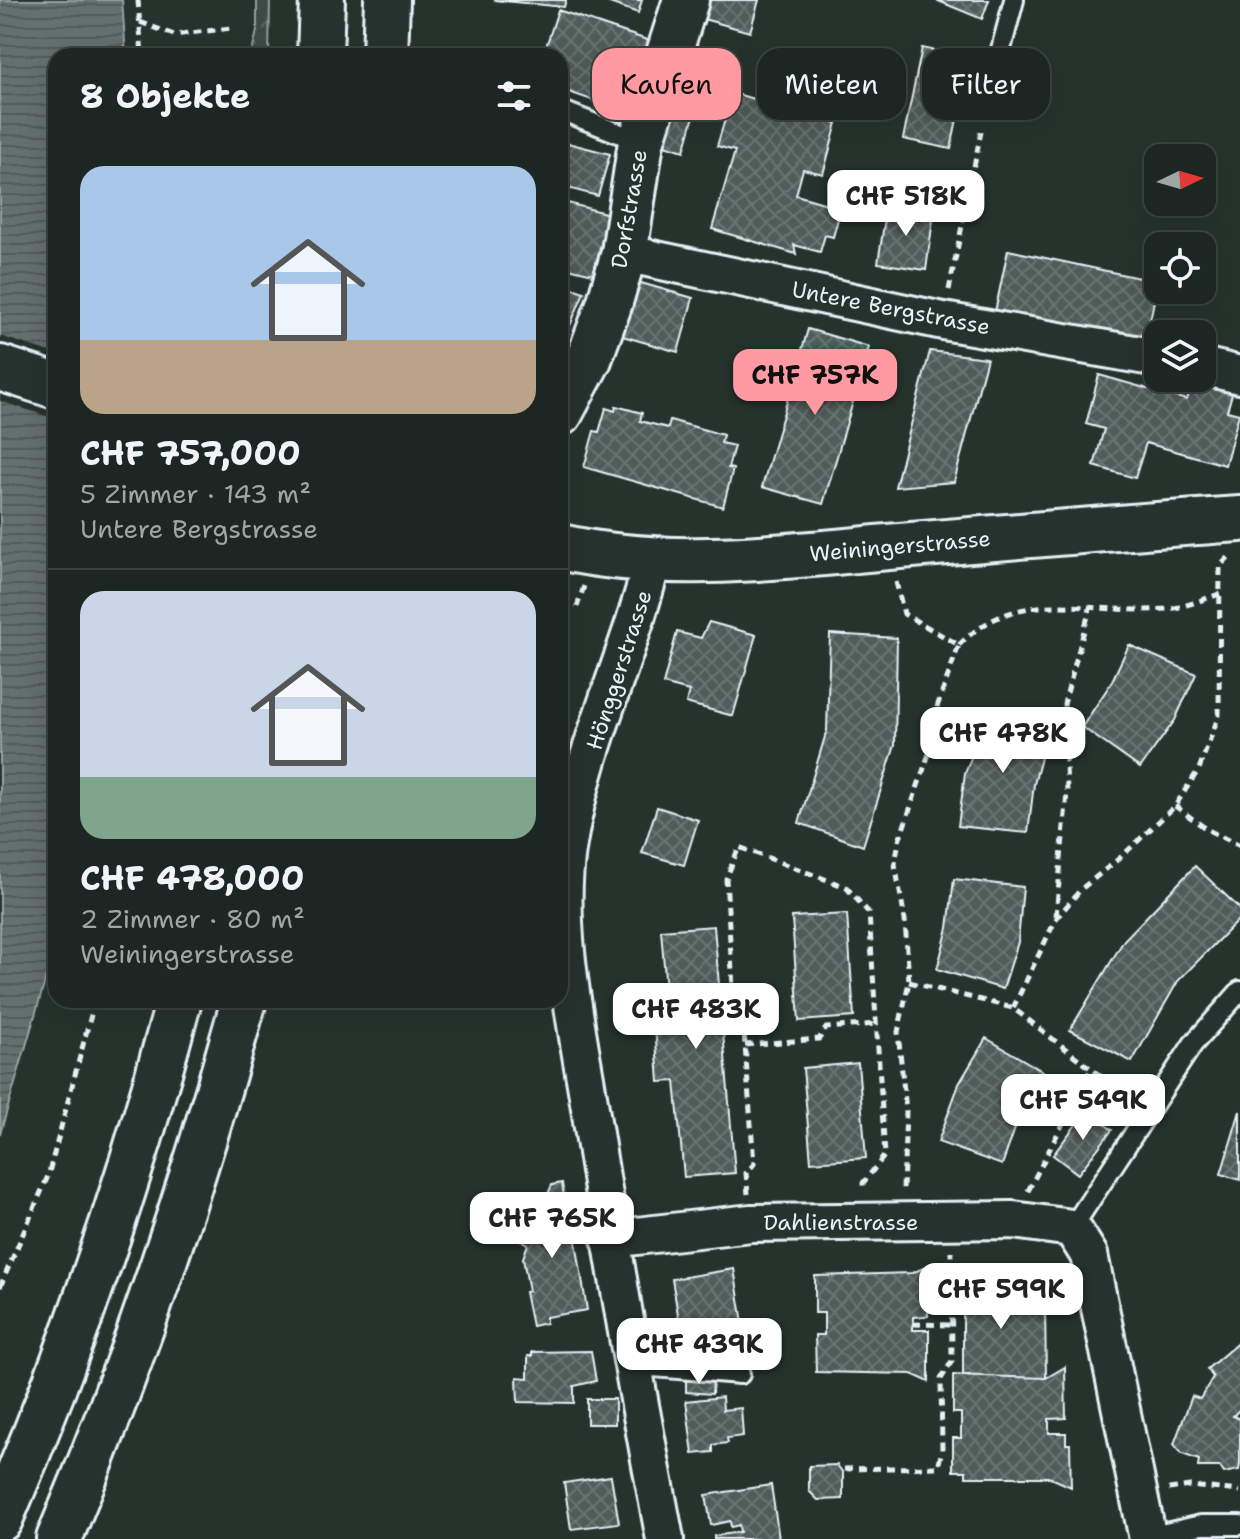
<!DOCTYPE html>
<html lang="de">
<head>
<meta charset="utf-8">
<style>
	:root { --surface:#1c2622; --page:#29322f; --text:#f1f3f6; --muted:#a0a5a5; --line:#3a4340; --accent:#ff9aa2 }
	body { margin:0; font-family:"Shantell Sans",sans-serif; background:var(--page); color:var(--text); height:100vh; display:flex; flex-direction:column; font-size:30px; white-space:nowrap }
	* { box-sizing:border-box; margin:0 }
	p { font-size:26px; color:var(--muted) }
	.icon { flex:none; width:44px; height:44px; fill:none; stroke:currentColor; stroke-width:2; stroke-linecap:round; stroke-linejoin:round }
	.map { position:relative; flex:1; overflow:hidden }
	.side { position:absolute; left:48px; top:48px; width:520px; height:960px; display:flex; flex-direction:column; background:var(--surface); border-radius:24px; box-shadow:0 8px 32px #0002,0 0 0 2px var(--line) }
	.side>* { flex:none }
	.hud { position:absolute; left:592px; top:48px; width:528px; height:72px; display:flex; gap:16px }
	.needle { width:52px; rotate:85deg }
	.controls { position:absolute; left:1144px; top:144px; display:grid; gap:16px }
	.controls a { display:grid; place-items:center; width:72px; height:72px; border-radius:16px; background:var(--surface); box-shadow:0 8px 32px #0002,0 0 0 2px var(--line); font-size:40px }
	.price { position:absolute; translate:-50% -68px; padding:0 18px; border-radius:16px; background:#fff; color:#222; font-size:26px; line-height:52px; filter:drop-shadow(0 2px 4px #0008) }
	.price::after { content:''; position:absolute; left:50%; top:48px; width:24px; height:18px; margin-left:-12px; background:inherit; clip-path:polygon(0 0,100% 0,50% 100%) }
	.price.selected { background:var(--accent); color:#111 }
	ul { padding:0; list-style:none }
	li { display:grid; align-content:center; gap:16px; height:424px; padding:0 32px }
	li+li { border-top:2px solid var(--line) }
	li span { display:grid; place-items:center; height:248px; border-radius:24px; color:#555 }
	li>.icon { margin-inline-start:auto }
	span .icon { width:144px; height:144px; fill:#fffc; stroke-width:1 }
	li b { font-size:34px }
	h2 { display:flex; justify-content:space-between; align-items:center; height:96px; padding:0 32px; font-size:34px }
	.pill { padding:0 28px; border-radius:24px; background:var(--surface); box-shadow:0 8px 32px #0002,0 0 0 2px var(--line); font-size:28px; line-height:72px }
	.pill.selected { background:var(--accent); color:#111 }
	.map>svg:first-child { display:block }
	.forest { fill:url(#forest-crowns); stroke:#939ea0; stroke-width:2 }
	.water { fill:url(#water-rules); stroke:#98a3a5; stroke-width:2 }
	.pier { fill:#26332d }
	.building { fill:url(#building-cross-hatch); stroke:#e8f1f8; stroke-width:2 }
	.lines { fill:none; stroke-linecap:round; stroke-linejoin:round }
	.service-casing { stroke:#e8f1f8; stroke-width:24 }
	.minor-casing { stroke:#e8f1f8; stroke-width:42 }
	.tertiary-casing { stroke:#e8f1f8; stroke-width:50 }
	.secondary-casing { stroke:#e8f1f8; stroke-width:50 }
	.motorway-casing { stroke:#e8f1f8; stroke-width:50 }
	.path { stroke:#e8f1f8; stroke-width:5; stroke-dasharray:8 6; stroke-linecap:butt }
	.service { stroke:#26332d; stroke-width:18 }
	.minor { stroke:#26332d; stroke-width:36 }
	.tertiary { stroke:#26332d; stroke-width:44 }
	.secondary { stroke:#26332d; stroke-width:44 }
	.motorway { stroke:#26332d; stroke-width:44 }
	.labels { text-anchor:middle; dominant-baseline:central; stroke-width:6; stroke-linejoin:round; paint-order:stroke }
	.street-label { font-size:22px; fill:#e8f1f8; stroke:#26332d }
</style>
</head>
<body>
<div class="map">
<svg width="1240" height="1539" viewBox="0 0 1240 1539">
	<defs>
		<pattern id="forest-crowns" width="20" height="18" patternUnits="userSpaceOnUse" patternTransform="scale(2)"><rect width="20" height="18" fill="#3e4b47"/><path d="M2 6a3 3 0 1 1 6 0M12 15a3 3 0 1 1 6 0" fill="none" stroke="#5a6562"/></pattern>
		<pattern id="water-rules" width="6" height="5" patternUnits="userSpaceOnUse" patternTransform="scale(2)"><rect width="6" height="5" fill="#636f6d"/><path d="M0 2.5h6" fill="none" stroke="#535a5a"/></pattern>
		<pattern id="building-cross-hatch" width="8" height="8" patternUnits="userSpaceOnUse" patternTransform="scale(2)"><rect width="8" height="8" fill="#505c59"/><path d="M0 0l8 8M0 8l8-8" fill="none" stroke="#697472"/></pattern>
	</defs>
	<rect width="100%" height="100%" fill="#26332d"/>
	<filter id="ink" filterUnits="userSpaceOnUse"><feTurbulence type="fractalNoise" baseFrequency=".0125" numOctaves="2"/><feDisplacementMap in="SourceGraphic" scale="16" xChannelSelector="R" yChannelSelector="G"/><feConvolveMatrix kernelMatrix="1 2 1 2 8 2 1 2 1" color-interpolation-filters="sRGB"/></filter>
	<g filter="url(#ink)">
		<path class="forest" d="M257 0H270L269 56H251L257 31Z"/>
		<path class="water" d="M0 0H122L126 56H56V944L0 1134Z"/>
		<path class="pier" d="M0 336 56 354V419L0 401Z"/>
		<g class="building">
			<path d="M494 0H566L564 7Z"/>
			<path d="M601 0H642L638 13Z"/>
			<path d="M705 0H759L750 32 700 18Z"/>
			<path d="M936 0H989L982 19Z"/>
			<path d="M558 10 650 41 627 112 560 89V56H543Z"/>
			<path d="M922 48 969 58 951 149 903 139Z"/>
			<path d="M733 93 837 123 823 174 803 169 796 195 841 208 833 237 825 235 820 252 794 245 796 254 712 229 735 151 717 146Z"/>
			<path d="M669 109 694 116 684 151 658 143Z"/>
			<path d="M560 141 610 154 598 196 560 186Z"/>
			<path d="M560 201 609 214 593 274 560 266Z"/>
			<path d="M887 205 934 212 926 270 878 263Z"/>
			<path d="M1008 250 1158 282 1145 344 995 312Z"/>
			<path d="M634 281 693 298 678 352 619 335Z"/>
			<path d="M564 285 584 292 569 328 564 329 565 336H560V286Z"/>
			<path d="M808 329 869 347 823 504 762 487Z"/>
			<path d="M930 351 987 358 954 482 895 487Z"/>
			<path d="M1099 375 1187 400 1193 378 1234 387 1227 411 1239 414 1225 465 1146 443 1135 478 1094 466 1104 429 1086 424Z"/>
			<path d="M616 406 642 413 640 421 668 428 670 420 723 435 721 443 734 446 728 468 733 469 723 507 584 467 594 431 599 432 606 408 615 411Z"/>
			<path d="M709 622 756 635 733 716 686 703 689 691 663 684 677 632 701 638Z"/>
			<path d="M830 634 897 638 895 745 863 846 799 823 827 730Z"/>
			<path d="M1129 645 1196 674 1175 720 1140 768 1082 727 1111 683Z"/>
			<path d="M990 710 1049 728 1034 784 1028 833 958 826 965 773Z"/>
			<path d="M657 807 698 820 684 865 642 853Z"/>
			<path d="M1195 866 1240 909V918L1178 981 1132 1062 1070 1030 1124 940Z"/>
			<path d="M954 879 1023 887 1018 942 1003 989 937 969 948 928Z"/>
			<path d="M847 914 854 1017 799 1021 792 917Z"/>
			<path d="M714 926 735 1173 684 1177 675 1081 659 1082 655 1026 669 1025 661 930Z"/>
			<path d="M986 1038 1044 1072 1021 1112 1002 1165 938 1142 959 1084Z"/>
			<path d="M858 1063 866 1158 811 1162 803 1068Z"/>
			<path d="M1087 1110 1112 1130 1078 1174 1053 1155Z"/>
			<path d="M1240 1111V1180L1221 1174Z"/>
			<path d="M562 1183 565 1205 570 1204 587 1310 546 1317V1323L532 1326 525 1292 529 1291 523 1258 528 1244 520 1240 536 1201 543 1205 552 1185Z"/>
			<path d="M933 1264V1305H929L928 1316 913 1317V1330H929V1382L912 1374 816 1372 815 1335H824V1313H815V1276L912 1273Z"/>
			<path d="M734 1269 746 1340 684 1350 672 1279Z"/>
			<path d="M963 1275H1006L1020 1286V1306H1045L1046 1378H971L970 1375H963Z"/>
			<path d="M1240 1341V1409L1233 1416 1240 1419V1464L1239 1470 1224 1473 1220 1467H1198L1199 1460 1182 1454 1174 1444 1192 1396 1200 1399 1213 1377 1207 1369Z"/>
			<path d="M591 1351 596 1381 574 1386V1403L518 1402 517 1377 528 1378V1356H532V1352Z"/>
			<path d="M1065 1367 1066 1418 1049 1419V1433H1066V1444H1070L1071 1487 1049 1477H966V1471H953V1438H961V1413H953V1375L1046 1378Z"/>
			<path d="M686 1378 713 1380 712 1394 686 1392Z"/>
			<path d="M722 1397 723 1410 741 1408 743 1436 727 1438 728 1443 713 1445V1452L693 1454 686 1401Z"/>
			<rect x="587" y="1399" width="28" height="25"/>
			<path d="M837 1465 843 1473V1499L818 1500 809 1491V1466Z"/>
			<path d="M611 1476 619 1523 571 1529 564 1483Z"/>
			<path d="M771 1485 779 1539H714V1536L740 1532 739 1525 731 1527 730 1521 711 1525 706 1495Z"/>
		</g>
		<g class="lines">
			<g class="service-casing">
				<g id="service">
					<path d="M986 106 1014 0"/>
					<path d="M560 110 641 142"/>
					<path d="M1072 1228 1193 1044 1240 991"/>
					<path d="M635 1372 654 1367 740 1374"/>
					<path d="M1144 1538 1201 1525H1240"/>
				</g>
			</g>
			<g class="minor-casing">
				<g id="minor">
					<path d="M624 253 943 321 1158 358"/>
					<path d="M1202 366 1240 375"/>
					<path d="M653 558C630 654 584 745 568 843 554 927 576 1020 589 1102 612 1248 637 1394 665 1539"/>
					<path d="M610 1239 751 1223 1013 1220 1072 1228 1089 1255 1148 1539"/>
				</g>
			</g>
			<g class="tertiary-casing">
				<path id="tertiary" d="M560 413 589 359 609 305 624 253 641 142 686 0"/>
			</g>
			<g class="secondary-casing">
				<g id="secondary">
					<path d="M0 368 56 386"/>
					<path d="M560 547C666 571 780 557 888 547 1005 537 1122 527 1240 519"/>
				</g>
			</g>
			<g class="motorway-casing">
				<g id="motorway">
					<path d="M320 56 322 0"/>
					<path d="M385 56 387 0"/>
					<path d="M0 1519C72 1352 132 1177 179 1000"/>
					<path d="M59 1539C133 1364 194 1183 244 1000"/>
				</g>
			</g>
			<g class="path">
				<path d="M138 0 142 56"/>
				<path d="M140 22 174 35 231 28"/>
				<path d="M949 290 982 127"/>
				<path d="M896 582 904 614 959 645 937 707 932 745 899 841 895 864 905 920 909 982 898 1032 906 1111 903 1190"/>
				<path d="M577 607 584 586"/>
				<path d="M959 645C1022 582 1090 616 1166 609 1183 608 1203 599 1220 594"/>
				<path d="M1175 806 1208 830 1240 846"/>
				<path d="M1056 916 1067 792 1064 704 1091 605"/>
				<path d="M909 982 1013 1008 1130 1099"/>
				<path d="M1013 1008 1056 919 1081 889 1121 857 1175 806 1199 769 1219 715 1220 566 1230 556"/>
				<path d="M745 1045 819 1039 826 1028 876 1024"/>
				<path d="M1028 1191 1091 1069"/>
				<path d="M748 1194 746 1173 754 1164 744 1032 736 1033 726 879 739 847 846 887 869 913 885 1155 863 1183V1188"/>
				<path d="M0 1287 48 1176 95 1000"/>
				<path d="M913 1324 952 1325"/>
				<path d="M844 1469 938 1467 942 1450 941 1379 952 1361 951 1251"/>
				<path d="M1169 1489 1190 1486 1240 1491"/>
			</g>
			<use href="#service" class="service"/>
			<use href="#minor" class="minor"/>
			<use href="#tertiary" class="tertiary"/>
			<use href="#secondary" class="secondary"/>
			<use href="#motorway" class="motorway"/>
		</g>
	</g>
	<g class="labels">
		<g class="street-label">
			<text transform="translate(629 209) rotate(-80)">Dorfstrasse</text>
			<text transform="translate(891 308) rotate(11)">Untere Bergstrasse</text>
			<text transform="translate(900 546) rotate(-5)">Weiningerstrasse</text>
			<text transform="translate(619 670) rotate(-72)">Hönggerstrasse</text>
			<text x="841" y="1222">Dahlienstrasse</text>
		</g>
	</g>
</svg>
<div class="controls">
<a><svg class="needle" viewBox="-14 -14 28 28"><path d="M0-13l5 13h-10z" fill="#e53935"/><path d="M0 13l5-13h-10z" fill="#a0a5a5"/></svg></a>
<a><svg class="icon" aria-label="locate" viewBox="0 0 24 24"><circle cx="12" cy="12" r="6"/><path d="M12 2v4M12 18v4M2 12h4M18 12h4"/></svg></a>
<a><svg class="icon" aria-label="layers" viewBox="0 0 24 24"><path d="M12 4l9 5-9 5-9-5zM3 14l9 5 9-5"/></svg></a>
</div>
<b class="price" style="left:906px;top:238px">CHF 518K</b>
<b class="price selected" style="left:815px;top:417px">CHF 757K</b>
<b class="price" style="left:1003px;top:775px">CHF 478K</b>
<b class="price" style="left:696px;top:1051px">CHF 483K</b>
<b class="price" style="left:1083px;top:1142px">CHF 549K</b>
<b class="price" style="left:552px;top:1260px">CHF 765K</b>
<b class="price" style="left:1001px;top:1331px">CHF 599K</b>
<b class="price" style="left:699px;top:1386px">CHF 439K</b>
<div class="hud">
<a class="pill selected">Kaufen</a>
<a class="pill">Mieten</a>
<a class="pill">Filter</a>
</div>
<section class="side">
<h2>8 Objekte<svg class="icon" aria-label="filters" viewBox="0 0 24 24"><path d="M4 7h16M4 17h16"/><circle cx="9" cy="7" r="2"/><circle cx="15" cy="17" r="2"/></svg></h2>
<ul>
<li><span style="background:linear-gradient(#a9c7e8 70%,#b9a48a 0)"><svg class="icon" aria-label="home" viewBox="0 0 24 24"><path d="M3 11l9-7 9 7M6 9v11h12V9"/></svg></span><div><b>CHF 757,000</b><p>5 Zimmer · 143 m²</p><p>Untere Bergstrasse</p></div></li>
<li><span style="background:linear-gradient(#c9d6e8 75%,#7fa58c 0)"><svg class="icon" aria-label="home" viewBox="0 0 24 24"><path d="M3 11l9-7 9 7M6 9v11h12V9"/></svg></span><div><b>CHF 478,000</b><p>2 Zimmer · 80 m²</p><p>Weiningerstrasse</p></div></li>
</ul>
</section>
</div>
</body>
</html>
